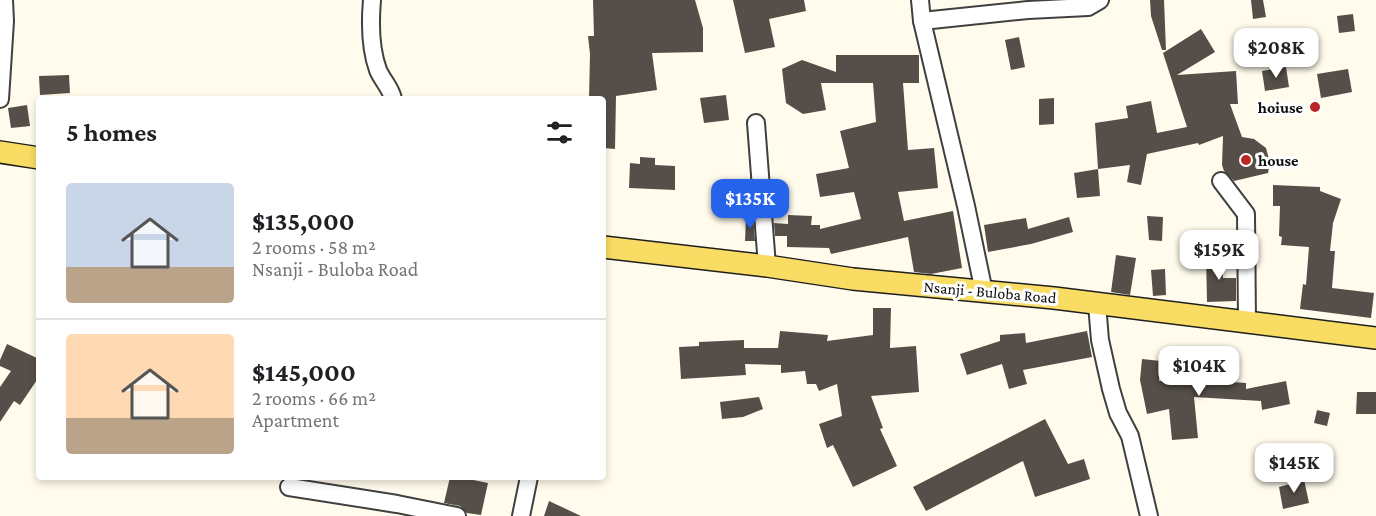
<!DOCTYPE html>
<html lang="en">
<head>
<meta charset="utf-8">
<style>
	:root { --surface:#fff; --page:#f6f6f6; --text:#202124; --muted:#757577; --line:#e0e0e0; --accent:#2563eb }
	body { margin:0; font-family:"Crimson Pro",serif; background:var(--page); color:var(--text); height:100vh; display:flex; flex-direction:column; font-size:22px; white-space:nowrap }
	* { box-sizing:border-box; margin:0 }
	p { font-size:20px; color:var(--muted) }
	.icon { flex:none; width:33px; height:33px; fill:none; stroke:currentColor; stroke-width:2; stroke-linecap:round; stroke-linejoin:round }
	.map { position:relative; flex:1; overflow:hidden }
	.drawer { position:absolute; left:36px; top:96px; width:570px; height:384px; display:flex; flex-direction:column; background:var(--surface); border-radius:6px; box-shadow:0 3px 9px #0003 }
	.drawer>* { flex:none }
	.price { position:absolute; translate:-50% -51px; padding:0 14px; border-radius:12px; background:#fff; color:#222; font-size:20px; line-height:39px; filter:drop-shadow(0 2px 3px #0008) }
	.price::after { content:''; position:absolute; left:50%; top:36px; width:18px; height:14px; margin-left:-9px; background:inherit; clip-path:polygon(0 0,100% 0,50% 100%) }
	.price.selected { background:var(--accent); color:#fff }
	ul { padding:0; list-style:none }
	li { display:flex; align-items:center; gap:18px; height:150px; padding:0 30px }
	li+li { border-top:2px solid var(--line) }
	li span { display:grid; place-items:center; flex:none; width:168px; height:120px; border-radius:6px; color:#555 }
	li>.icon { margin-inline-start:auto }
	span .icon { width:72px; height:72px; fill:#fffc; stroke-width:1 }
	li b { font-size:26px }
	h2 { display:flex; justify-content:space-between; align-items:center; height:72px; padding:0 30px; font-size:26px }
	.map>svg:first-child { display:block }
	.building { fill:#564f49 }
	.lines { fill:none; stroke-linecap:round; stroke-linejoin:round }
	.minor-casing { stroke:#404040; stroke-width:20 }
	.major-casing { stroke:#1e1e1e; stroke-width:24 }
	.minor { stroke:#fff; stroke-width:16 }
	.major { stroke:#f8dc64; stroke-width:21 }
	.poi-dot { fill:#bc2726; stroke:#fff; stroke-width:2 }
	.labels { text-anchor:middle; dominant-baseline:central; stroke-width:6; stroke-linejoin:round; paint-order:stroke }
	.poi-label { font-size:16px; font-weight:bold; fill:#0d0d0d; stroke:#fff; text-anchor:end }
	.street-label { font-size:16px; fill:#0d0d0d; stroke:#fff }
</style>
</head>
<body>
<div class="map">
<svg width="1376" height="516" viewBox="0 0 1376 516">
	<rect width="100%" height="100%" fill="#fffced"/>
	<g class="building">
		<path d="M593 0H695L703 28V52L652 53 657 90 616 96 615 149 603 148V99H589L590 54 588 36H594Z"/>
		<path d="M733 0H804L806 11 769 19 775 47 745 53Z"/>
		<path d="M1150 0H1164L1166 50H1162L1151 16Z"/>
		<path d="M1251 0H1263L1266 17 1253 19Z"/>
		<path d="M1353 14 1355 31 1339 33 1337 16Z"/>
		<path d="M1201 29 1215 52 1177 75 1236 71 1238 104H1230L1242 137 1254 139 1266 148 1270 163 1268 173 1234 181 1224 171 1222 165 1223 136 1199 145 1198 143 1147 154 1141 185 1127 182 1130 165 1098 169 1095 123 1128 118 1126 106 1151 101 1157 133 1187 127 1163 53Z"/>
		<path d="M1019 37 1025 67 1011 70 1005 40Z"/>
		<path d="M836 55H919V83H903L908 150 934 148 938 188 898 192 904 221 953 211 962 268 931 274 914 272 908 237 831 254 829 248 787 247V236H775L774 223 788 224V215L812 216 811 225H820V229L861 219 854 192 820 197 816 174 849 168 840 131 876 122 873 83H821L826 110 803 114 786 103 782 69 802 60 836 72Z"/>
		<path d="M1286 67 1289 87 1265 91 1262 71Z"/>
		<path d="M1348 69 1352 92 1321 98 1317 74Z"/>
		<path d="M69 75 70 93 40 95 39 76Z"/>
		<path d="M726 95 729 120 704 123 700 98Z"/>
		<path d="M1054 98V124L1039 125V99Z"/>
		<path d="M27 105 30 126 11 128 8 108Z"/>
		<path d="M640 157 655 158V165L675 166V190L629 188 630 163 640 164Z"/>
		<path d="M1098 169 1100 196 1077 198 1074 173Z"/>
		<path d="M1273 185 1320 187V191L1341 199 1333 223 1330 251H1335L1332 288 1374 293 1371 318 1300 309 1303 284 1306 285 1309 247 1281 245 1282 237 1279 236 1280 206H1273Z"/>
		<path d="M1147 216 1163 217 1162 241 1149 240Z"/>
		<path d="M1069 217 1073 232 1031 244 988 252 984 225 1026 218 1028 229Z"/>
		<path d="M746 218H753L755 241H745Z"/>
		<path d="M1222 254 1223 278H1236V301L1207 302 1206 255Z"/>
		<path d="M1116 255 1136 258 1130 295 1111 292Z"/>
		<path d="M1165 269 1166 295 1153 296 1151 270Z"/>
		<path d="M873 308H891L890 348 916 346 919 392 871 396 883 428 880 429 897 466 853 487 833 445 827 448 819 424 842 416 837 384 819 391 816 384H807L805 371 781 373V365L745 364 746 375 681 379 679 347 699 346V342L744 340V348H778L780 331 828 335 827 341 873 335Z"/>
		<path d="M1087 331 1092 357 1023 370 1027 384 1009 389 1002 364 967 375 960 354 1000 341V335L1025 333 1026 343Z"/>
		<path d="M7 344 39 359V377L20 405 14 401 0 422V387L11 371 0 366V360Z"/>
		<path d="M1142 359 1161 361 1159 381 1192 380V377L1218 379V381L1246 383V389L1286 381 1290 404 1262 410 1261 401 1194 397 1198 438 1172 440 1169 409 1147 414 1140 380Z"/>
		<path d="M1357 392H1376V414H1356Z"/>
		<path d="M759 397 763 409 743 417 722 419 720 402Z"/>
		<path d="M1317 410 1330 413 1327 426 1314 423Z"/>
		<path d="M1045 419 1068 464 1084 459 1090 479 1035 497 1023 461 926 511 913 487Z"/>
		<path d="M1302 470 1309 503 1283 509 1279 487 1298 482Z"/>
		<path d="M450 477H459L488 483 481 515 467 513 460 506 444 503Z"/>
		<path d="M549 501 581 516H544Z"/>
	</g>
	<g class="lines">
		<g class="minor-casing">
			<g id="minor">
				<path d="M372 0C370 23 370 48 378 70 382 80 391 88 393 99"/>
				<path d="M920 0 922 21 966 206 984 292"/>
				<path d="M922 21 1028 10 1088 7 1100 0"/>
				<path d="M0 99 5 21 4 0"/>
				<path d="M756 123 767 266"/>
				<path d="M1221 181 1246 214 1247 322"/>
				<path d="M1097 304 1100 340 1111 389 1118 413 1130 436 1149 516"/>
				<path d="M289 487 397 504 457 516"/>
				<path d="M521 516 529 477"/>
			</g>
		</g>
		<g class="major-casing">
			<g id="major">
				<path d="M0 152 39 158"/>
				<path d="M603 247 767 266 853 279 1054 298 1376 338"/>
			</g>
		</g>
		<use href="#minor" class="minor"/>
		<use href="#major" class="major"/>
	</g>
	<g class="poi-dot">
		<circle cx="1315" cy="107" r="6"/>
		<circle cx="1246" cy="160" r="6"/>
	</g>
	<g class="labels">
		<g class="poi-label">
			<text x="1303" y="107">hoiuse</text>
			<text x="1258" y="160" text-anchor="start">house</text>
		</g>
		<g class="street-label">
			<text transform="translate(990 292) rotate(5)">Nsanji - Buloba Road</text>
		</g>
	</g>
</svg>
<b class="price" style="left:1276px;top:79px">$208K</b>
<b class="price selected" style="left:750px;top:230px">$135K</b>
<b class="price" style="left:1219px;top:281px">$159K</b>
<b class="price" style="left:1199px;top:397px">$104K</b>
<b class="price" style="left:1294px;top:494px">$145K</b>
<section class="drawer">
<h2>5 homes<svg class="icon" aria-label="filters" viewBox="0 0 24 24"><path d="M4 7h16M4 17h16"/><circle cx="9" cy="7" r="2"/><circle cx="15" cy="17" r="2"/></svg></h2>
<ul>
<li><span style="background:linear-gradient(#c9d6e8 70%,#b9a48a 0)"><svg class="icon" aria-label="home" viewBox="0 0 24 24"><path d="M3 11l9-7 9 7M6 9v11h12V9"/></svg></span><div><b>$135,000</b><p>2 rooms · 58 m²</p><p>Nsanji - Buloba Road</p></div></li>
<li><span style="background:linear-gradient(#ffd9b3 70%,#b9a48a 0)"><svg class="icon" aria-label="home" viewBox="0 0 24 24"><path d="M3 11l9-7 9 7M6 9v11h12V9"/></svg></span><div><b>$145,000</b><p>2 rooms · 66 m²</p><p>Apartment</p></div></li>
</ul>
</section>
</div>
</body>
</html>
